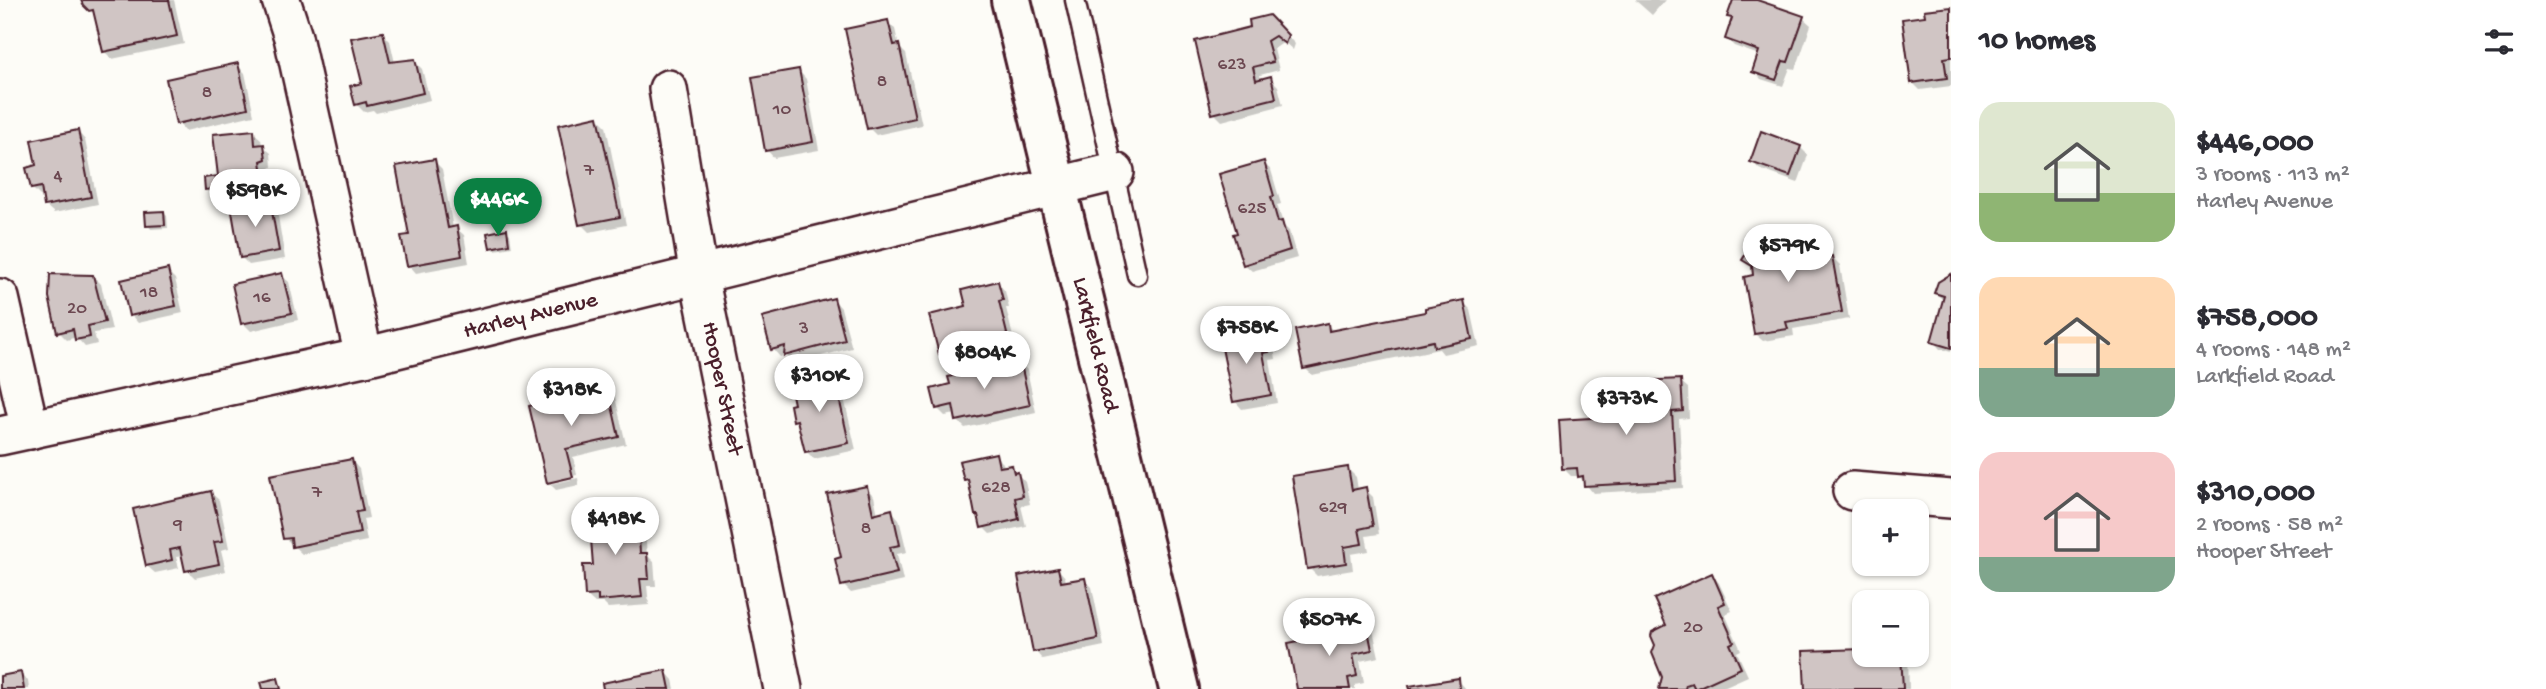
<!DOCTYPE html>
<html lang="en">
<head>
<meta charset="utf-8">
<style>
	:root { --surface:#fff; --page:#f7f7f7; --text:#2b2b33; --muted:#7c7c81; --accent:#0b8043 }
	body { margin:0; font-family:"Gochi Hand",sans-serif; background:var(--page); color:var(--text); height:100vh; display:flex; flex-direction:column; font-size:26px; white-space:nowrap }
	* { box-sizing:border-box; margin:0 }
	p { font-size:23px; color:var(--muted) }
	.icon { flex:none; width:38px; height:38px; fill:none; stroke:currentColor; stroke-width:2; stroke-linecap:round; stroke-linejoin:round }
	.map { position:relative; flex:1; overflow:hidden }
	.drawer { display:flex; flex-direction:column; background:var(--surface); width:595px }
	.drawer>* { flex:none }
	.tools { position:absolute; left:1852px; top:499px; display:grid; gap:14px }
	.tools a { display:grid; place-items:center; width:77px; height:77px; border-radius:14px; background:var(--surface); box-shadow:0 2px 5px #0004; font-size:35px }
	.price { position:absolute; translate:-50% -60px; padding:0 16px; border-radius:24px; background:#fff; color:#222; font-size:23px; line-height:46px; filter:drop-shadow(0 2px 4px #0008) }
	.price::after { content:''; position:absolute; left:50%; top:42px; width:21px; height:16px; margin-left:-10px; background:inherit; clip-path:polygon(0 0,100% 0,50% 100%) }
	.price.current { background:var(--accent); color:#fff }
	ul { padding:0; list-style:none }
	li { display:flex; align-items:center; gap:21px; height:175px; padding:0 28px }
	li span { display:grid; place-items:center; flex:none; width:196px; height:140px; border-radius:21px; color:#555 }
	li>.icon { margin-inline-start:auto }
	span .icon { width:84px; height:84px; fill:#fffc; stroke-width:1 }
	li b { font-size:30px }
	h2 { display:flex; justify-content:space-between; align-items:center; height:84px; padding:0 28px; font-size:30px }
	main { display:flex; flex:1; min-height:0 }
	.map>svg:first-child { display:block }
	.shadow { fill:#0003 }
	.building { fill:#d0c5c4; stroke:#4a1f2b; stroke-width:2 }
	.lines { fill:none; stroke-linecap:round; stroke-linejoin:round }
	.service-casing { stroke:#4a1f2b; stroke-width:23 }
	.minor-casing { stroke:#4a1f2b; stroke-width:42 }
	.secondary-casing { stroke:#4a1f2b; stroke-width:44 }
	.service { stroke:#fdfcf7; stroke-width:18 }
	.minor { stroke:#fdfcf7; stroke-width:37 }
	.secondary { stroke:#fdfcf7; stroke-width:38 }
	.labels { text-anchor:middle; dominant-baseline:central; stroke-width:6; stroke-linejoin:round; paint-order:stroke }
	.number-label { font-size:19px; fill:#6c4851 }
	.street-label { font-size:23px; fill:#4a1f2b; stroke:#fdfcf7 }
</style>
</head>
<body>
<main>
<div class="map">
<svg width="1951" height="689" viewBox="0 0 1951 689">
	<rect width="100%" height="100%" fill="#fdfcf7"/>
	<filter id="ink" filterUnits="userSpaceOnUse"><feTurbulence type="fractalNoise" baseFrequency=".0143" numOctaves="2"/><feDisplacementMap in="SourceGraphic" scale="14" xChannelSelector="R" yChannelSelector="G"/><feConvolveMatrix kernelMatrix="1 2 1 2 8 2 1 2 1" color-interpolation-filters="sRGB"/></filter>
	<g filter="url(#ink)">
		<g class="shadow">
			<path d="M83 0H174L184 44 112 59 104 51 97 16 84 4Z"/>
			<path d="M1635 0H1665L1652 15Z"/>
			<path d="M1741 0H1751L1803 18 1811 25 1796 69 1790 68 1783 86 1761 79 1754 71 1759 55 1734 46 1727 39 1733 20 1729 16Z"/>
			<path d="M1951 9V86L1920 90 1912 82 1927 18Z"/>
			<path d="M1269 17 1295 44 1293 50 1284 42 1274 49 1279 70 1260 75 1261 80 1270 78 1278 86 1283 105 1222 121 1214 113 1253 28Z"/>
			<path d="M887 22 895 29 899 47 906 54 922 125 876 135 869 128Z"/>
			<path d="M382 33 390 41 395 63 414 61 422 69 430 100 376 113 373 110 364 112 356 104Z"/>
			<path d="M237 65 245 73 254 115 185 131 178 123Z"/>
			<path d="M799 71 806 79 819 150 774 158 767 150Z"/>
			<path d="M598 118 606 126 626 225 589 232 581 224Z"/>
			<path d="M78 132 85 140 98 204 54 213 46 206 44 195 40 196 32 188 38 167Z"/>
			<path d="M253 132 261 139 262 146 271 153 272 167 268 169 271 190 215 197 207 190 220 178Z"/>
			<path d="M1800 147 1808 155 1798 183 1759 169 1752 161Z"/>
			<path d="M434 161 442 169 453 228H456L464 235 469 263 416 273 409 265 411 237Z"/>
			<path d="M1263 163 1271 170 1281 204 1277 205 1284 226 1289 231 1297 258 1252 271 1244 264Z"/>
			<path d="M269 202 277 210 285 259 249 265 241 257Z"/>
			<path d="M164 213 167 216 168 228 151 229 148 225Z"/>
			<path d="M506 231 510 234 512 247 495 250 491 247Z"/>
			<path d="M1795 235 1821 255 1818 260 1832 257 1840 265 1849 319 1793 329 1794 336 1763 341 1755 334 1754 269 1744 260 1783 250Z"/>
			<path d="M167 271 175 279 183 313 138 323 131 315Z"/>
			<path d="M281 275 289 282 298 320 251 331 243 323Z"/>
			<path d="M93 276 101 284 112 330 94 333 97 344 85 347 76 337 67 340 59 332Z"/>
			<path d="M1951 276V352L1940 349 1933 341 1944 301 1936 293Z"/>
			<path d="M998 283 1005 291 1009 308H1006L1015 345 948 361 940 353 968 308Z"/>
			<path d="M834 300 841 308 852 348 794 363 786 355 780 357 773 349Z"/>
			<path d="M1463 302 1471 310 1479 346 1443 354 1439 349 1312 375 1305 368 1327 325 1335 332 1428 313Z"/>
			<path d="M1256 333 1274 347 1276 359 1270 360 1277 403 1242 409 1235 401Z"/>
			<path d="M1019 362 1027 370 1036 412 965 428 958 421 956 414 945 416 937 408Z"/>
			<path d="M834 377 841 385 856 450 814 459 806 451 800 426 795 420Z"/>
			<path d="M1680 381 1688 388 1689 418 1679 419 1683 488 1593 493 1579 476H1571L1564 469 1620 405Z"/>
			<path d="M607 390 615 397 626 444 573 457 577 475 551 480V484L578 478 579 485 556 490 548 482 531 408Z"/>
			<path d="M995 455 1003 463 1004 468 1011 467 1025 482 1030 504 1021 506 1026 526 990 534 983 527 971 485 965 479Z"/>
			<path d="M352 461 359 469 369 518 363 519 367 541 302 554 285 538Z"/>
			<path d="M1348 469 1356 477 1358 490 1365 489 1373 497 1379 534 1366 536 1369 551 1351 554 1353 570 1317 576 1309 568Z"/>
			<path d="M866 488 874 496 878 515 892 511 899 519 907 552 897 554 903 581 851 593 843 585V559Z"/>
			<path d="M211 493 219 500 229 548 221 550 226 571 195 578 187 570 184 556 176 557 179 568 155 573 147 566Z"/>
			<path d="M636 511 644 519 647 555 654 562 656 586H647L649 605 608 608 603 603H595L587 596 595 567Z"/>
			<path d="M1058 569 1065 577 1066 583 1085 580 1092 587 1104 646 1042 659 1035 651Z"/>
			<path d="M1712 575 1719 583 1732 611 1725 614 1741 650 1737 652 1748 676 1719 689H1661L1664 677 1668 626Z"/>
			<path d="M1366 622 1373 630 1379 657 1360 661 1364 683 1355 685V689H1299L1342 635Z"/>
			<path d="M1864 654H1908L1909 689H1806Z"/>
			<path d="M666 672 673 680 675 689H605Z"/>
			<path d="M20 673 28 681 29 689H0V677Z"/>
			<path d="M1458 680 1466 689H1411Z"/>
		</g>
		<g class="building">
			<path d="M81 0H169L177 36 103 52 93 10 89 11 83 5Z"/>
			<path d="M1733 0H1757L1804 16 1788 62 1783 61 1776 80 1752 72 1759 51 1725 39 1732 18 1727 17Z"/>
			<path d="M1951 7V57L1944 58 1947 78 1911 83 1902 19 1925 16 1924 10Z"/>
			<path d="M1269 15 1288 35 1285 44 1275 36 1267 41 1273 62 1253 67 1256 80 1271 76 1276 98 1212 114 1195 41 1250 27 1249 20Z"/>
			<path d="M888 20 894 45 899 44 915 118 867 129 845 29Z"/>
			<path d="M383 32 390 62 415 59 423 93 367 106 366 102 355 105 350 86 362 83 351 38Z"/>
			<path d="M238 63 248 108 176 124 166 79Z"/>
			<path d="M799 69 813 142 765 151 752 77Z"/>
			<path d="M598 116 620 217 579 225 558 125Z"/>
			<path d="M78 130 91 197 44 206 41 187 31 189 26 168 36 165 31 140Z"/>
			<path d="M254 130 255 145 264 144 266 159 261 161 264 183 205 190 204 178 218 176 213 134Z"/>
			<path d="M1761 131 1801 146 1790 176 1750 162Z"/>
			<path d="M435 159 448 228 457 226 462 256 407 266 401 236 409 235 396 166Z"/>
			<path d="M1264 161 1274 196 1271 197 1278 222 1282 221 1290 250 1243 265 1233 234 1237 233 1219 174Z"/>
			<path d="M270 200 279 251 240 258 231 206Z"/>
			<path d="M164 211 165 225 146 226 145 212Z"/>
			<path d="M507 229 509 244 490 248 487 233Z"/>
			<path d="M1760 232 1783 248 1794 233 1814 246 1804 260 1832 256 1842 312 1786 322 1788 329 1754 334 1744 277 1753 275 1752 266 1742 260Z"/>
			<path d="M168 269 176 306 129 316 121 280Z"/>
			<path d="M282 273 292 313 241 324 232 284Z"/>
			<path d="M50 274 93 275 105 322 88 326 90 337 75 340 73 329 57 333 49 297Z"/>
			<path d="M1951 274V348L1931 342 1944 296 1934 293 1938 282Z"/>
			<path d="M998 281 1003 300 999 301 1008 338 939 354 929 315 966 306 962 290Z"/>
			<path d="M834 298 845 340 784 356 785 346 771 350 762 317Z"/>
			<path d="M1464 300 1472 339 1434 347 1433 341 1303 369 1295 330 1328 323 1329 331 1425 312V308Z"/>
			<path d="M1256 331 1257 339 1267 337 1269 352 1263 353 1271 395 1233 402 1220 338Z"/>
			<path d="M1020 360 1030 405 956 421 953 405 936 409 931 389 950 384 948 377Z"/>
			<path d="M834 375 849 443 805 452 797 420 793 421 790 405 794 404 790 385Z"/>
			<path d="M1681 379 1683 411 1672 412 1676 481 1584 486 1583 476 1578 477 1577 468 1562 469 1559 420 1606 417 1605 404H1618L1617 382Z"/>
			<path d="M608 388 619 437 566 449 573 477 547 483 529 406Z"/>
			<path d="M996 453 999 467 1012 465 1014 473 1018 472 1023 496 1015 498 1019 519 981 528 978 515H975L968 479 964 480 959 461Z"/>
			<path d="M352 459 363 511 356 512 360 533 292 547 291 538 283 539 270 475Z"/>
			<path d="M1348 467 1352 490 1366 487 1373 526 1359 529 1362 544 1344 547 1346 563 1307 569 1292 476Z"/>
			<path d="M867 486 873 514 892 509 900 545 890 547 897 573 841 586 835 559 841 557 827 494Z"/>
			<path d="M211 491 223 541 214 542 219 564 185 571 180 548 170 550 172 560 146 566 133 509Z"/>
			<path d="M637 509 640 553H647L649 579H640L642 597 598 601V595L585 596 583 565H593L589 513Z"/>
			<path d="M1058 568 1061 582 1085 578 1098 639 1033 652 1018 576Z"/>
			<path d="M1712 573 1725 603 1718 606 1734 642 1730 644 1741 668 1695 689 1692 683 1686 685 1685 689H1659L1662 677 1652 653 1655 645 1651 636 1652 632 1666 625 1654 599Z"/>
			<path d="M1366 620 1372 650 1353 654 1357 676 1348 678 1350 689H1297L1288 643 1340 633 1338 626Z"/>
			<path d="M1864 649V654H1901L1903 689H1805L1803 651Z"/>
			<path d="M666 670 670 689H603L602 683Z"/>
			<path d="M21 672 24 689H0V676Z"/>
			<path d="M278 678 281 689H263L261 682Z"/>
			<path d="M1459 678 1460 689H1410L1409 686Z"/>
		</g>
		<g class="lines">
			<g class="service-casing">
				<path id="service" d="M1075 0 1137 275"/>
			</g>
			<g class="minor-casing">
				<g id="minor">
					<path d="M281 0 293 37 364 357"/>
					<path id="s1" d="M668 89 699 276 783 689"/>
					<path d="M0 298 30 430"/>
					<path id="s2" d="M0 436 364 357 1115 172"/>
					<path d="M1852 491 1951 499"/>
				</g>
			</g>
			<g class="secondary-casing">
				<g id="secondary">
					<path id="s3" d="M1011 0 1179 689"/>
				</g>
			</g>
			<use href="#service" class="service"/>
			<use href="#minor" class="minor"/>
			<use href="#secondary" class="secondary"/>
		</g>
	</g>
	<g class="labels">
		<g class="number-label">
			<text x="1232" y="65">623</text>
			<text x="882" y="82">8</text>
			<text x="207" y="93">8</text>
			<text x="782" y="110">10</text>
			<text x="589" y="171">7</text>
			<text x="58" y="177">4</text>
			<text x="1252" y="209">625</text>
			<text x="149" y="293">18</text>
			<text x="262" y="298">16</text>
			<text x="77" y="309">20</text>
			<text x="804" y="329">3</text>
			<text x="996" y="488">628</text>
			<text x="317" y="493">7</text>
			<text x="1333" y="508">629</text>
			<text x="178" y="525">9</text>
			<text x="866" y="529">8</text>
			<text x="1693" y="628">20</text>
		</g>
		<g class="street-label">
			<text stroke="none"><textPath href="#s2" startOffset="544">Harley Avenue</textPath></text>
			<text stroke="none"><textPath href="#s3" startOffset="355">Larkfield Road</textPath></text>
			<text stroke="none"><textPath href="#s1" startOffset="304">Hooper Street</textPath></text>
		</g>
	</g>
</svg>
<div class="tools">
<a>+</a>
<a>−</a>
</div>
<b class="price" style="left:255px;top:229px">$598K</b>
<b class="price current" style="left:498px;top:238px">$446K</b>
<b class="price" style="left:1788px;top:284px">$579K</b>
<b class="price" style="left:1246px;top:366px">$758K</b>
<b class="price" style="left:984px;top:391px">$804K</b>
<b class="price" style="left:819px;top:414px">$310K</b>
<b class="price" style="left:571px;top:428px">$318K</b>
<b class="price" style="left:1626px;top:437px">$373K</b>
<b class="price" style="left:615px;top:557px">$418K</b>
<b class="price" style="left:1329px;top:658px">$507K</b>
</div>
<section class="drawer">
<h2>10 homes<svg class="icon" aria-label="filters" viewBox="0 0 24 24"><path d="M4 7h16M4 17h16"/><circle cx="9" cy="7" r="2"/><circle cx="15" cy="17" r="2"/></svg></h2>
<ul>
<li><span style="background:linear-gradient(#dfe7d0 65%,#8fb573 0)"><svg class="icon" aria-label="home" viewBox="0 0 24 24"><path d="M3 11l9-7 9 7M6 9v11h12V9"/></svg></span><div><b>$446,000</b><p>3 rooms · 113 m²</p><p>Harley Avenue</p></div></li>
<li><span style="background:linear-gradient(#ffd9b3 65%,#7fa58c 0)"><svg class="icon" aria-label="home" viewBox="0 0 24 24"><path d="M3 11l9-7 9 7M6 9v11h12V9"/></svg></span><div><b>$758,000</b><p>4 rooms · 148 m²</p><p>Larkfield Road</p></div></li>
<li><span style="background:linear-gradient(#f6c9c9 75%,#7fa58c 0)"><svg class="icon" aria-label="home" viewBox="0 0 24 24"><path d="M3 11l9-7 9 7M6 9v11h12V9"/></svg></span><div><b>$310,000</b><p>2 rooms · 58 m²</p><p>Hooper Street</p></div></li>
</ul>
</section>
</main>
</body>
</html>
